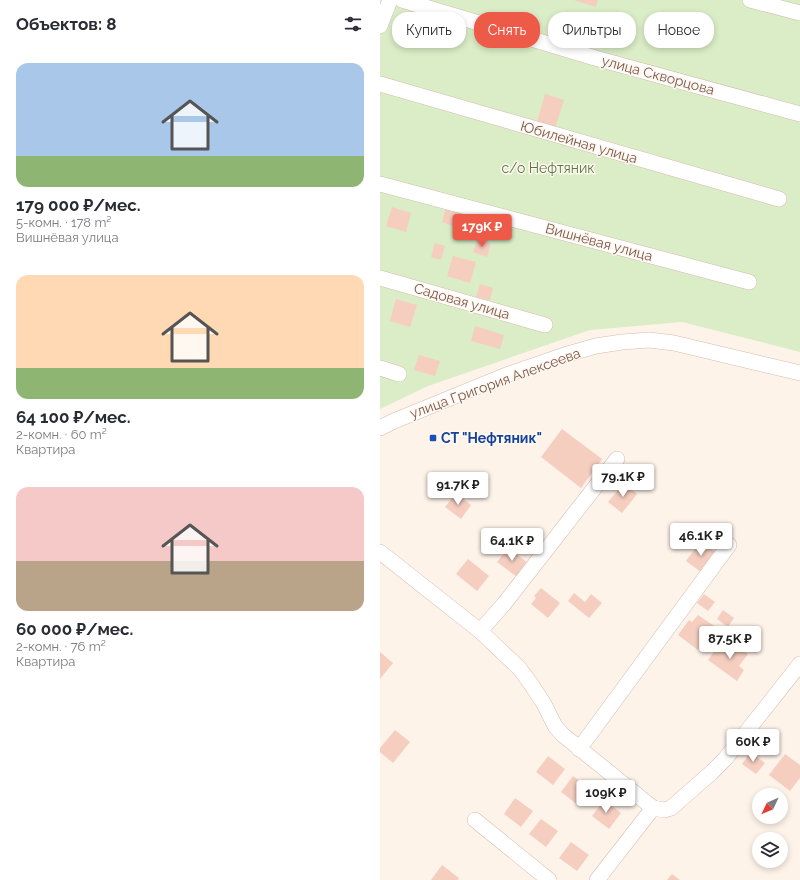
<!DOCTYPE html>
<html lang="ru">
<head>
<meta charset="utf-8">
<style>
	:root { --surface:#fff; --page:#f7f7f7; --text:#2b2b33; --muted:#7c7c81; --accent:#ee5a48 }
	body { margin:0; font-family:Raleway,sans-serif; background:var(--page); color:var(--text); height:100vh; display:flex; flex-direction:column; font-size:15px; white-space:nowrap }
	* { box-sizing:border-box; margin:0 }
	p { font-size:13px; color:var(--muted) }
	.icon { flex:none; width:22px; height:22px; fill:none; stroke:currentColor; stroke-width:2; stroke-linecap:round; stroke-linejoin:round }
	.map { position:relative; flex:1; overflow:hidden }
	.sheet { display:flex; flex-direction:column; background:var(--surface); width:380px }
	.sheet>* { flex:none }
	.banner { position:absolute; left:12px; top:12px; width:348px; height:36px; display:flex; gap:8px }
	.needle { width:26px; rotate:226deg }
	.fabs { position:absolute; left:372px; top:788px; display:grid; gap:8px }
	.fabs a { display:grid; place-items:center; width:36px; height:36px; border-radius:50%; background:var(--surface); box-shadow:0 2px 6px #0003; font-size:20px }
	.price { position:absolute; translate:-50% -34px; padding:0 9px; border-radius:4px; background:#fff; color:#222; font-size:13px; line-height:26px; filter:drop-shadow(0 1px 2px #0008) }
	.price::after { content:''; position:absolute; left:50%; top:24px; width:12px; height:9px; margin-left:-6px; background:inherit; clip-path:polygon(0 0,100% 0,50% 100%) }
	.price.selected { background:var(--accent); color:#fff }
	ul { padding:0; list-style:none }
	li { display:grid; align-content:center; gap:8px; height:212px; padding:0 16px }
	li span { display:grid; place-items:center; height:124px; border-radius:12px; color:#555 }
	li>.icon { margin-inline-start:auto }
	span .icon { width:72px; height:72px; fill:#fffc; stroke-width:1 }
	li b { font-size:17px }
	h2 { display:flex; justify-content:space-between; align-items:center; height:48px; padding:0 16px; font-size:17px }
	.pill { padding:0 14px; border-radius:16px; background:var(--surface); box-shadow:0 2px 6px #0003; font-size:14px; line-height:36px }
	.pill.selected { background:var(--accent); color:#fff }
	main { display:flex; flex:1; min-height:0 }
	.map>svg:first-child { display:block }
	.green { fill:#daedc6 }
	.building { fill:#f5cebf }
	.lines { fill:none; stroke-linecap:round; stroke-linejoin:round }
	.minor-casing { stroke:#d4bcb0; stroke-width:16 }
	.minor { stroke:#fff; stroke-width:15 }
	.transit-dot { fill:#1a4fb4; stroke:#fff8f1; stroke-width:1.5 }
	.labels { text-anchor:middle; dominant-baseline:central; stroke-width:3; stroke-linejoin:round; paint-order:stroke }
	.street-label { font-size:14px; fill:#7b564a; stroke:#fff8f1 }
	.park-label { font-size:14px; fill:#577b3e; stroke:#fff8f1 }
	.transit-label { font-size:14px; font-weight:bold; fill:#164399; stroke:#fff8f1; text-anchor:start }
</style>
</head>
<body>
<main>
<section class="sheet">
<h2>Объектов: 8<svg class="icon" aria-label="filters" viewBox="0 0 24 24"><path d="M4 7h16M4 17h16"/><circle cx="9" cy="7" r="2"/><circle cx="15" cy="17" r="2"/></svg></h2>
<ul>
<li><span style="background:linear-gradient(#a9c7e8 75%,#8fb573 0)"><svg class="icon" aria-label="home" viewBox="0 0 24 24"><path d="M3 11l9-7 9 7M6 9v11h12V9"/></svg></span><div><b>179 000 ₽/мес.</b><p>5-комн. · 178 m²</p><p>Вишнёвая улица</p></div></li>
<li><span style="background:linear-gradient(#ffd9b3 75%,#8fb573 0)"><svg class="icon" aria-label="home" viewBox="0 0 24 24"><path d="M3 11l9-7 9 7M6 9v11h12V9"/></svg></span><div><b>64 100 ₽/мес.</b><p>2-комн. · 60 m²</p><p>Квартира</p></div></li>
<li><span style="background:linear-gradient(#f6c9c9 60%,#b9a48a 0)"><svg class="icon" aria-label="home" viewBox="0 0 24 24"><path d="M3 11l9-7 9 7M6 9v11h12V9"/></svg></span><div><b>60 000 ₽/мес.</b><p>2-комн. · 76 m²</p><p>Квартира</p></div></li>
</ul>
</section>
<div class="map">
<svg width="420" height="880" viewBox="0 0 420 880">
	<rect width="100%" height="100%" fill="#fef3e9"/>
	<path class="green" d="M0 0H420V352L302 322 210 330 48 386 0 409Z"/>
	<g class="building">
		<path d="M194 0H218L216 7Z"/>
		<path d="M165 94 184 100 175 128 157 122Z"/>
		<path d="M12 207 31 213 26 232 6 226Z"/>
		<path d="M66 207 81 211 76 227 62 222Z"/>
		<path d="M98 239 111 243 107 257 93 252Z"/>
		<path d="M55 243 65 246 61 260 51 257Z"/>
		<path d="M73 256 96 262 90 283 67 276Z"/>
		<path d="M100 284 113 288 110 300 96 297Z"/>
		<path d="M16 299 37 305 30 327 10 321Z"/>
		<path d="M95 326 124 335 120 349 91 341Z"/>
		<path d="M39 355 60 361 55 376 34 370Z"/>
		<path d="M182 429 222 459 201 488 161 457Z"/>
		<path d="M244 483 257 494 242 513 228 502Z"/>
		<path d="M76 493 91 505 81 519 65 507Z"/>
		<path d="M321 541 335 552 321 572 306 561Z"/>
		<path d="M128 548 148 563 137 577 117 562Z"/>
		<path d="M88 559 109 576 97 591 76 574Z"/>
		<path d="M161 588 180 603 168 618 151 604 156 598 154 596Z"/>
		<path d="M194 593 205 602 211 594 222 603 209 618 188 601Z"/>
		<path d="M324 594 335 602 328 611 317 603Z"/>
		<path d="M343 610 354 618 348 627 337 619Z"/>
		<path d="M318 615 340 630 334 639 329 635 318 650 298 635 309 620 312 622Z"/>
		<path d="M349 640 368 654 359 666 364 670 357 681 328 660 336 649 341 652Z"/>
		<path d="M0 652 13 663 0 679Z"/>
		<path d="M15 730 30 742 13 763 0 752V748Z"/>
		<path d="M371 752 385 763 376 774 362 764Z"/>
		<path d="M405 754 420 765V778L410 791 389 775Z"/>
		<path d="M168 756 185 769 173 785 156 772Z"/>
		<path d="M193 776 210 789 198 805 181 792Z"/>
		<path d="M135 798 153 811 141 827 124 814Z"/>
		<path d="M224 800 241 813 229 829 212 816Z"/>
		<path d="M161 819 178 831 166 847 149 834Z"/>
		<path d="M191 842 209 855 197 871 179 858Z"/>
		<path d="M62 865 79 878 78 880H51Z"/>
		<path d="M292 874 300 880H287Z"/>
	</g>
	<g class="lines">
		<g class="minor-casing">
			<g id="minor">
				<path d="M22 0 215 58 420 114"/>
				<path d="M370 0 420 13"/>
				<path d="M0 26 10 0"/>
				<path d="M0 84 399 199"/>
				<path d="M0 184 369 282"/>
				<path d="M0 278 165 325"/>
				<path d="M0 368 19 374"/>
				<path d="M0 428 14 421 129 374 184 355 216 346 242 342 269 340 294 343 420 373"/>
				<path d="M0 552 100 631 139 668 151 684 164 704 175 726 183 735 273 808"/>
				<path d="M100 631 124 604 237 459"/>
				<path d="M199 749 349 545"/>
				<path d="M95 820 169 880"/>
				<path d="M217 880 273 808 284 810 291 808 332 772 345 759 420 664"/>
			</g>
		</g>
		<use href="#minor" class="minor"/>
	</g>
	<rect class="transit-dot" x="49" y="434" width="8" height="8" rx="2"/>
	<g class="labels">
		<g class="street-label">
			<text transform="translate(278 75) rotate(15)">улица Скворцова</text>
			<text transform="translate(199 142) rotate(16)">Юбилейная улица</text>
			<text transform="translate(219 242) rotate(15)">Вишнёвая улица</text>
			<text transform="translate(82 301) rotate(16)">Садовая улица</text>
			<text transform="translate(115 383) rotate(-20)">улица Григория Алексеева</text>
		</g>
		<g class="park-label">
			<text x="168" y="168">с/о Нефтяник</text>
		</g>
		<g class="transit-label">
			<text x="61" y="438">СТ "Нефтяник"</text>
		</g>
	</g>
</svg>
<div class="fabs">
<a><svg class="needle" viewBox="-14 -14 28 28"><path d="M0-13l5 13h-10z" fill="#e53935"/><path d="M0 13l5-13h-10z" fill="#7c7c81"/></svg></a>
<a><svg class="icon" aria-label="layers" viewBox="0 0 24 24"><path d="M12 4l9 5-9 5-9-5zM3 14l9 5 9-5"/></svg></a>
</div>
<b class="price selected" style="left:102px;top:248px">179K ₽</b>
<b class="price" style="left:243px;top:498px">79.1K ₽</b>
<b class="price" style="left:78px;top:506px">91.7K ₽</b>
<b class="price" style="left:321px;top:557px">46.1K ₽</b>
<b class="price" style="left:132px;top:562px">64.1K ₽</b>
<b class="price" style="left:350px;top:660px">87.5K ₽</b>
<b class="price" style="left:373px;top:763px">60K ₽</b>
<b class="price" style="left:226px;top:814px">109K ₽</b>
<div class="banner">
<a class="pill">Купить</a>
<a class="pill selected">Снять</a>
<a class="pill">Фильтры</a>
<a class="pill">Новое</a>
</div>
</div>
</main>
</body>
</html>
